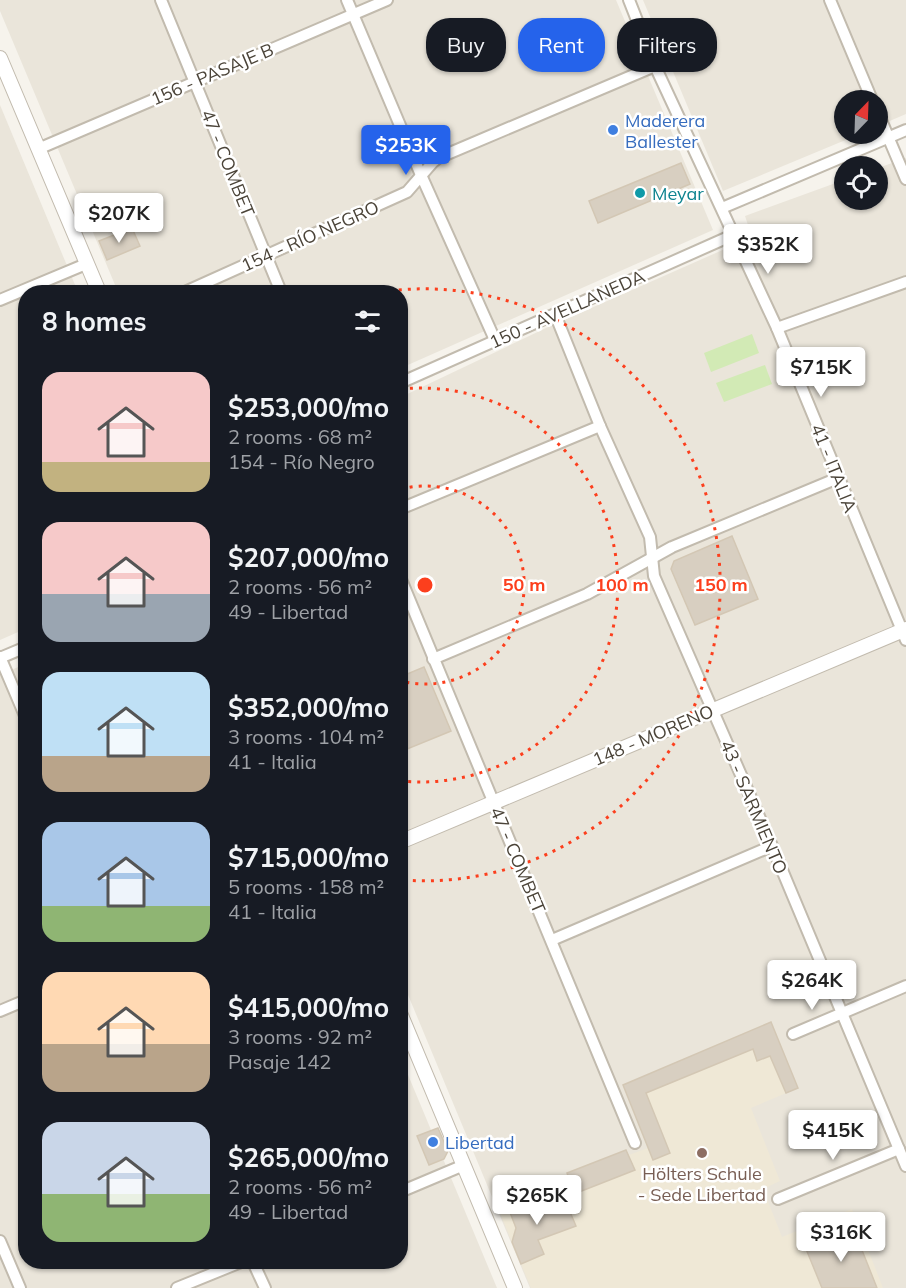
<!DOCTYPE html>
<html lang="en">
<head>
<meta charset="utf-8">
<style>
	:root { --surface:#171b24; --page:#242831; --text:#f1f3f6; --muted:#9ea1a6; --accent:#2563eb }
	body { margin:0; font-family:Mulish,sans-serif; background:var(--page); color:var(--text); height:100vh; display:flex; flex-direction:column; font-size:22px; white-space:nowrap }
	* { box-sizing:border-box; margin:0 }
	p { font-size:20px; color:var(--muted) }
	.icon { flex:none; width:33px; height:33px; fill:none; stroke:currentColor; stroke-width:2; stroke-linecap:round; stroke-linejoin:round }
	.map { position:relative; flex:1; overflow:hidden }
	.panel { position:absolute; left:18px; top:285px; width:390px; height:984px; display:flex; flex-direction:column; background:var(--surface); border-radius:24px; box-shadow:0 2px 4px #0004 }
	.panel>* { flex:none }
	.guide { position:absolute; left:426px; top:18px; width:390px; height:54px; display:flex; gap:12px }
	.needle { width:39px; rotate:23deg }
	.controls { position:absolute; left:834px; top:90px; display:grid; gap:12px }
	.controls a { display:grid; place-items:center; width:54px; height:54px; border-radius:50%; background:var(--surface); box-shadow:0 2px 4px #0004; font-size:30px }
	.price { position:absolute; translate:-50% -51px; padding:0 14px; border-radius:6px; background:#fff; color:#222; font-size:20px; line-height:39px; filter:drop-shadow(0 2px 3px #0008) }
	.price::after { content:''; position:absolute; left:50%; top:36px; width:18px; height:14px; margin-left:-9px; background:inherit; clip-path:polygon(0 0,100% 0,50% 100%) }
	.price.current { background:var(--accent); color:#fff }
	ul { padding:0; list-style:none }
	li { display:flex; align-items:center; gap:18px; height:150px; padding:0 24px }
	li span { display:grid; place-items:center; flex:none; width:168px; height:120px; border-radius:18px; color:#555 }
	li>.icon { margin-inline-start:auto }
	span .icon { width:72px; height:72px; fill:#fffc; stroke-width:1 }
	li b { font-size:26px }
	h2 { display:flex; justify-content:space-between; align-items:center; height:72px; padding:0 24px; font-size:26px }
	.tag { padding:0 21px; border-radius:24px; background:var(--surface); box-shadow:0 2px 4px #0004; font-size:21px; line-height:54px }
	.tag.current { background:var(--accent); color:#fff }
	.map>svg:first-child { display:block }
	.residential { fill:#eae5da }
	.education { fill:#efe8d6 }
	.green { fill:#d2eab5 }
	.building { fill:#d8cfc1; stroke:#d3c7b4; stroke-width:1.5 }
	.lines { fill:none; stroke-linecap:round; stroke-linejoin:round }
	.minor-casing { stroke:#c2bbae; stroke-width:14 }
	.tertiary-casing { stroke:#c2bbae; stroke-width:16 }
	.minor { stroke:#fff; stroke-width:10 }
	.tertiary { stroke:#fff; stroke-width:14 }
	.ring { fill:none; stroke:#fc3f1d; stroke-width:3; stroke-dasharray:3 6 }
	.shop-dot { fill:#3f7fe0; stroke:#fff; stroke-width:2 }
	.culture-dot { fill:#0f9aa8; stroke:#fff; stroke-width:2 }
	.education-dot { fill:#8d6e63; stroke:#fff; stroke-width:2 }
	.labels { text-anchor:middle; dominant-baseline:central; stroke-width:5; stroke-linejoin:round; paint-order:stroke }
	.street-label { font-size:18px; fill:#4b4439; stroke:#fff }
	.shop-label { font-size:18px; fill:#366cbe; stroke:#fff; text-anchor:start }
	.culture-label { font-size:18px; fill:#0d838f; stroke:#fff; text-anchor:start }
	.education-label { font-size:18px; fill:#785e54; stroke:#fff }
	.centre { fill:#fc3f1d; stroke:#fff; stroke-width:3 }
	.ring-label { font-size:18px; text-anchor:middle; font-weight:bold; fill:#fc3f1d; stroke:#fff; stroke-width:5; stroke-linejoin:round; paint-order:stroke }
</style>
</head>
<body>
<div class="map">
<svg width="906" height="1288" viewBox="0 0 906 1288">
	<rect width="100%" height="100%" fill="#f6f3ec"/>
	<g class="residential">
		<path d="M0 0H616L713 230 401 368 400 292H118L0 11Z"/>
		<path d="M643 0H906V114L878 126V100H844V134H860L723 191Z"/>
		<path d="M0 105 78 292H26L25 629 0 640Z"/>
		<path d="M906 158V1288H530L401 978V397L546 328 752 237 745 216 844 180V200H878V168Z"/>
		<path d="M25 664 26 1262H400L401 1058 497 1288H0V675Z"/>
	</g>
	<path class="education" d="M771 1022 798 1088 751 1108 780 1181 763 1189 782 1237 852 1209 883 1288H531L497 1206 567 1176V1173L626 1150 629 1155 648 1148 623 1085Z"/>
	<g class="green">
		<path d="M752 334 759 353 711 372 704 353Z"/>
		<path d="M765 365 772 384 724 402 716 383Z"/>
	</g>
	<g class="building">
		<path d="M681 163 690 184 598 223 589 201Z"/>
		<path d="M132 228 140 246 107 260 99 241Z"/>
		<path d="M732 536 758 599 695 625 671 569 674 561Z"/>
		<path d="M424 667 451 731 400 752V677Z"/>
		<path d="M771 1022 798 1088 786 1093 770 1056 757 1061 753 1049 646 1093 670 1153 653 1160 623 1085Z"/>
		<path d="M438 1128 448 1151 444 1159 429 1165 417 1136Z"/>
		<path d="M626 1150 635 1170 574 1194 567 1173Z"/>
		<path d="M523 1195 530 1212 564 1198 576 1226 538 1240 544 1254 521 1264 512 1242 516 1228 506 1202Z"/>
		<path d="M854 1230 877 1288H822L806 1249Z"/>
	</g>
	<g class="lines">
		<g class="minor-casing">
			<g id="minor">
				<path d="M161 0 281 292"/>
				<path d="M347 0 421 175 495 340"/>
				<path d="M629 0 655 66 777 328 906 640"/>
				<path d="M830 0 872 100"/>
				<path d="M878 113 906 179"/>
				<path d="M38 149 387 0"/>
				<path d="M722 208 906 130"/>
				<path d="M185 292 407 192 433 162 438 158 655 66"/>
				<path d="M0 300 86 264"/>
				<path d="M555 314 600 426 650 537 654 576 772 846 906 1166"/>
				<path d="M777 328 906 282"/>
				<path d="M400 383 733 235"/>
				<path d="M400 509 600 426"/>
				<path d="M400 577 635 1143"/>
				<path d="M0 657 26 718"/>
				<path d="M0 658 26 647"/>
				<path d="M433 659 587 594 672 547 838 478"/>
				<path d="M552 940 772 846"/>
				<path d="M0 1011 26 1000"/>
				<path d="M793 1034 906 986"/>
				<path d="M400 1192 464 1165"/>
				<path d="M778 1199 899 1149"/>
				<path d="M0 1241 20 1288"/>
				<path d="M253 1262 265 1288"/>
				<path d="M177 1288 241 1262"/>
			</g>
		</g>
		<g class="tertiary-casing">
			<g id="tertiary">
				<path d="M0 58 99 292"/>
				<path d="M400 842 906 629"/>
				<path d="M400 1013 515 1288"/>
			</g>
		</g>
		<use href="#minor" class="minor"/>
		<use href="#tertiary" class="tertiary"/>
	</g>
	<g class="ring">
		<path d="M401 489A99 99 0 1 1 401 681"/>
		<path d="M401 389A197 197 0 1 1 401 781"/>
		<path d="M381 292A296 296 0 1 1 402 880"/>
	</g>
	<g class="shop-dot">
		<circle cx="613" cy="130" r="6"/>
		<circle cx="433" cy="1142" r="6"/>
	</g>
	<circle class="culture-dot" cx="640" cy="193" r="6"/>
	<circle class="education-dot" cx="702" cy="1153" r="6"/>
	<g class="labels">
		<g class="street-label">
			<text transform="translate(212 74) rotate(-23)">156 - PASAJE B</text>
			<text transform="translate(228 163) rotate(68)">47 - COMBET</text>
			<text transform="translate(310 236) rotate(-24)">154 - RÍO NEGRO</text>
			<text transform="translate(567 309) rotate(-24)">150 - AVELLANEDA</text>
			<text transform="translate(834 468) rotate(68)">41 - ITALIA</text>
			<text transform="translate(653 735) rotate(-23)">148 - MORENO</text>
			<text transform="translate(754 807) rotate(67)">43 - SARMIENTO</text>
			<text transform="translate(518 860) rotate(67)">47 - COMBET</text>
		</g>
		<g class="shop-label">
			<text x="625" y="120">Maderera<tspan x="625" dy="21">Ballester</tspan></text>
			<text x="445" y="1142">Libertad</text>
		</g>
		<g class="culture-label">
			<text x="652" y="193">Meyar</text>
		</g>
		<g class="education-label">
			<text x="702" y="1173">Hölters Schule<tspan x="702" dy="21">- Sede Libertad</tspan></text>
		</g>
	</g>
	<circle cx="425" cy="585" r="9" class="centre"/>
	<g class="ring-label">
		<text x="524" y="591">50 m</text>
		<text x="622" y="591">100 m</text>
		<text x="721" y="591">150 m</text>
	</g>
</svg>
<div class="controls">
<a><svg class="needle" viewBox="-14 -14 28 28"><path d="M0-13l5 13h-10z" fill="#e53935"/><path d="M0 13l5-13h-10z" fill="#9ea1a6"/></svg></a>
<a><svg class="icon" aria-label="locate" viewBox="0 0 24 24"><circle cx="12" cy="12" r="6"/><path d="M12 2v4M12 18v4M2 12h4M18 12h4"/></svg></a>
</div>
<b class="price current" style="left:406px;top:176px">$253K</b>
<b class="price" style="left:119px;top:244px">$207K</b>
<b class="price" style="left:768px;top:275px">$352K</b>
<b class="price" style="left:821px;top:398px">$715K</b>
<b class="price" style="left:812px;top:1011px">$264K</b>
<b class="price" style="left:833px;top:1161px">$415K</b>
<b class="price" style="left:537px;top:1226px">$265K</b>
<b class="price" style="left:841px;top:1263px">$316K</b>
<div class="guide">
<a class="tag">Buy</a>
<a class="tag current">Rent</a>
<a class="tag">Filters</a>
</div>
<section class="panel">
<h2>8 homes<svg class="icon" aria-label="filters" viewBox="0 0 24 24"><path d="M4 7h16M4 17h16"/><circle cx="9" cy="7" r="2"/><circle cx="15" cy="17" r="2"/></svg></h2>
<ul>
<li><span style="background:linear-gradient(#f6c9c9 75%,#c2b280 0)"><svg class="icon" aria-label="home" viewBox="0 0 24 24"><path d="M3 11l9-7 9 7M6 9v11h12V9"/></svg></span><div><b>$253,000/mo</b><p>2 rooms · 68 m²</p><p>154 - Río Negro</p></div></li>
<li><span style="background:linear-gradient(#f6c9c9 60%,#9aa5b1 0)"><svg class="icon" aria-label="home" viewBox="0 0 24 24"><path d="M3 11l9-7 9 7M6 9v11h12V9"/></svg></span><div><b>$207,000/mo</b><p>2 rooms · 56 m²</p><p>49 - Libertad</p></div></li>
<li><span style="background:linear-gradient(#bfe0f5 70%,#b9a48a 0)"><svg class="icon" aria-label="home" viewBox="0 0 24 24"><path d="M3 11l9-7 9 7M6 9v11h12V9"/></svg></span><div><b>$352,000/mo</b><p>3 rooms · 104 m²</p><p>41 - Italia</p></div></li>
<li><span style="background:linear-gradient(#a9c7e8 70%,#8fb573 0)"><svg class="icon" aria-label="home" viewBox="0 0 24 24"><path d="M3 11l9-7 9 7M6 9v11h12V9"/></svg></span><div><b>$715,000/mo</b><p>5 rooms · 158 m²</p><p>41 - Italia</p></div></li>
<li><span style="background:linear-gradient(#ffd9b3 60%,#b9a48a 0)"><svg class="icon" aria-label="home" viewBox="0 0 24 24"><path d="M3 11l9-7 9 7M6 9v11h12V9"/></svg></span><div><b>$415,000/mo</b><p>3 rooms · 92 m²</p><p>Pasaje 142</p></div></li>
<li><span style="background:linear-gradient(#c9d6e8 60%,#8fb573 0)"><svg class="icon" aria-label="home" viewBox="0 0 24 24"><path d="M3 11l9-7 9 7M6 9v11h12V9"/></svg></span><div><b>$265,000/mo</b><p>2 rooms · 56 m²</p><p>49 - Libertad</p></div></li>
</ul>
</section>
</div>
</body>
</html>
